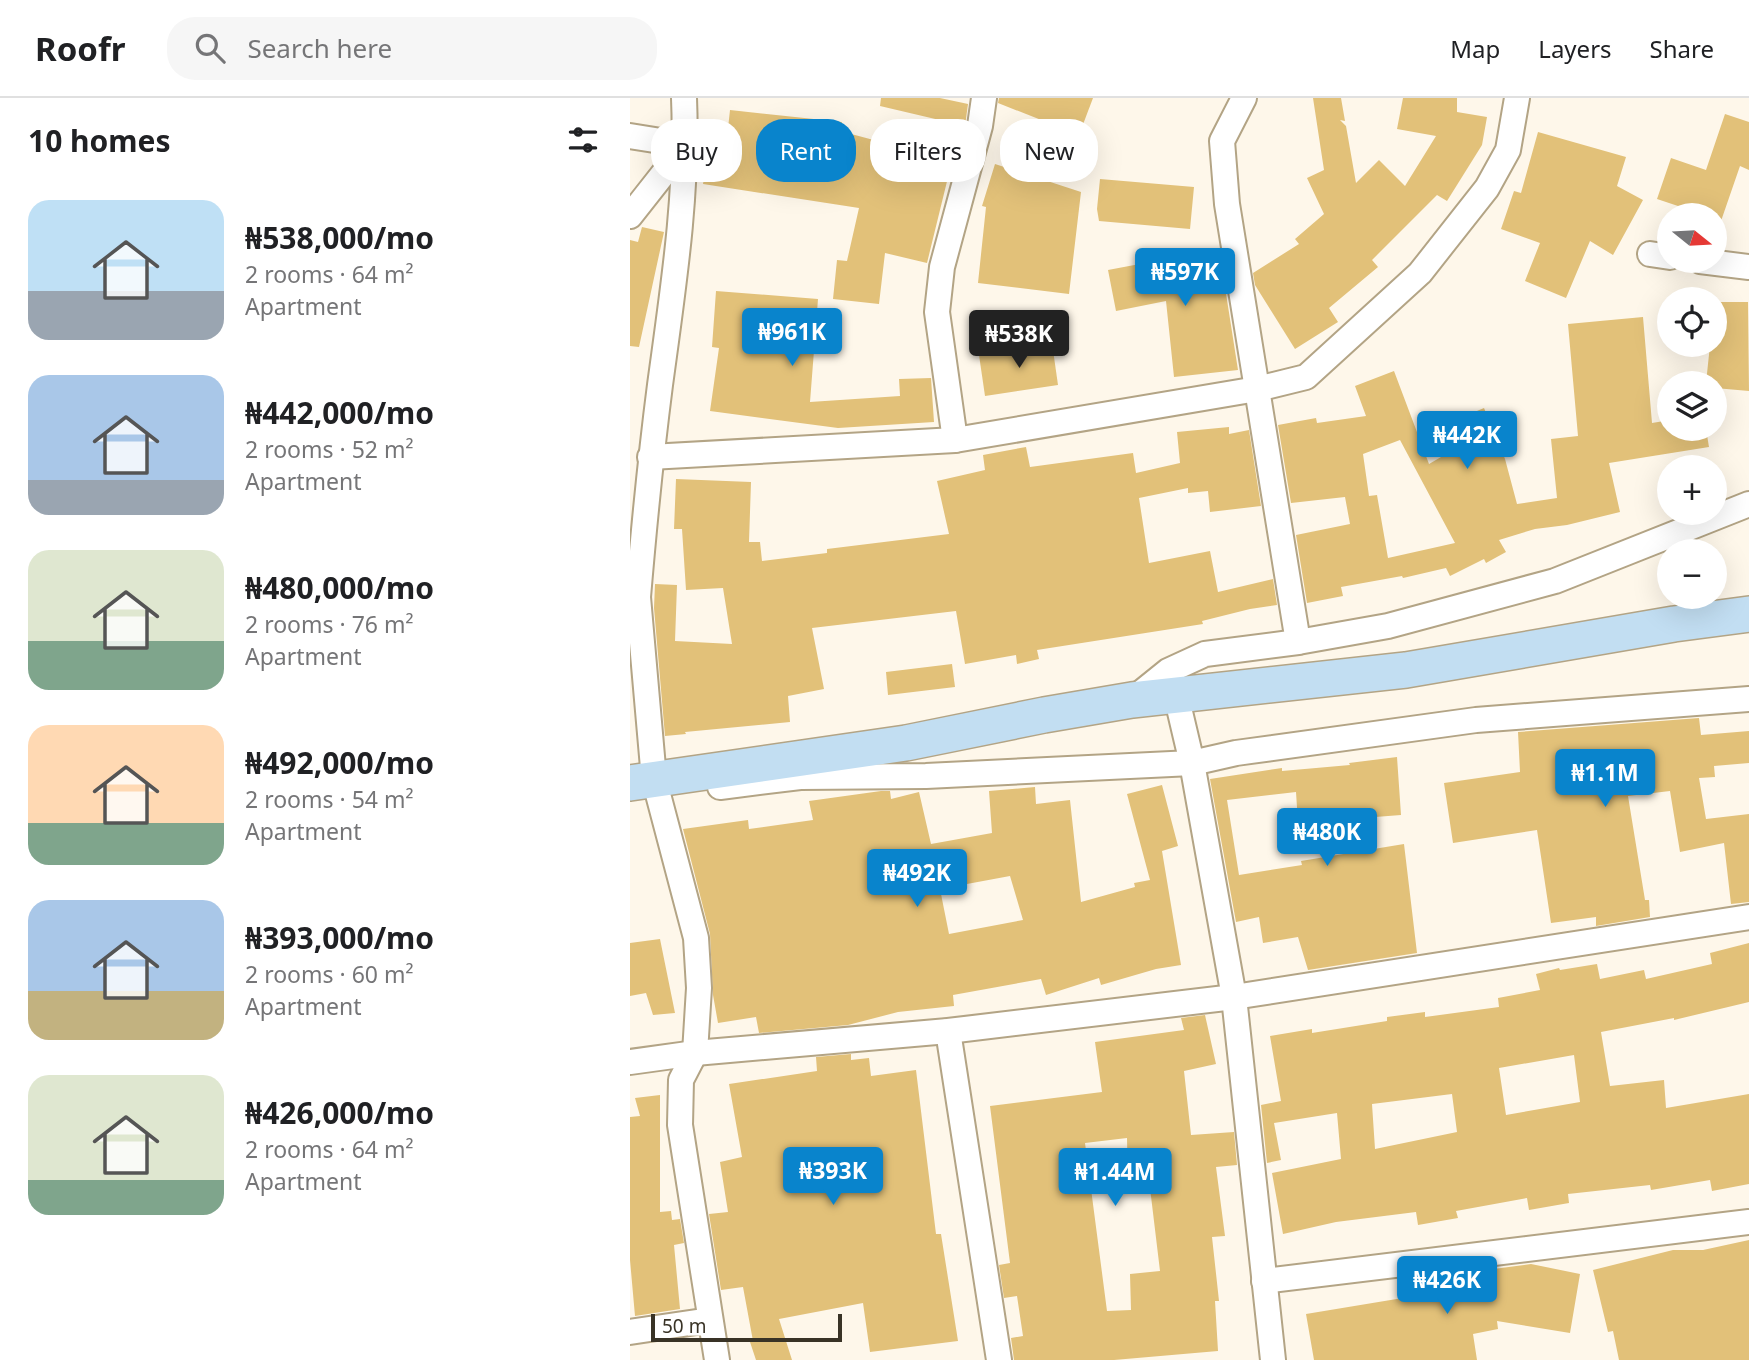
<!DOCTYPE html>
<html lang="en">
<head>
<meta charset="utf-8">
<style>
	:root { --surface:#fff; --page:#f6f6f6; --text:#202124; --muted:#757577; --line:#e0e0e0; --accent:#0984cc }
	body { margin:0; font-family:"Noto Sans",sans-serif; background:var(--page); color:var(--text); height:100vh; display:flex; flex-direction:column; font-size:26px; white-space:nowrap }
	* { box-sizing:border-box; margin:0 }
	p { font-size:23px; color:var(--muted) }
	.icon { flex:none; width:38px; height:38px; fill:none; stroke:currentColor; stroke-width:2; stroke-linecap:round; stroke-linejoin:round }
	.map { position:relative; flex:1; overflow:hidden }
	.details { display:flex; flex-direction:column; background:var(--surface); width:630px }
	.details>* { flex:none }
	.guide { position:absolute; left:21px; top:21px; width:665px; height:63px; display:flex; gap:14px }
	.needle { width:46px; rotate:108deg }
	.tools { position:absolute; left:1027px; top:105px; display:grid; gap:14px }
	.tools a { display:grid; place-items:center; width:70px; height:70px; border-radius:50%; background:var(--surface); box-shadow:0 7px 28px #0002; font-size:35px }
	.scale { position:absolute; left:21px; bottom:18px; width:191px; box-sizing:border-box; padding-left:7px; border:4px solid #393326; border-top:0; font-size:19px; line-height:24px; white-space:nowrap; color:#393326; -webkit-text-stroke:5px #fff; paint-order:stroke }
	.price { position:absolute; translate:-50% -60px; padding:0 16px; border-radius:7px; background:var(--accent); color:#fff; font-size:23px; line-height:46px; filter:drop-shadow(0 2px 4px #0008) }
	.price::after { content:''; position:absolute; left:50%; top:42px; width:21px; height:16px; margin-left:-10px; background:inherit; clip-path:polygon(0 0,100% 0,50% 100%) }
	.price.current { background:#222; color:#fff }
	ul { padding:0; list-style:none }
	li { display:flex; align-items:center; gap:21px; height:175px; padding:0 28px }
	li span { display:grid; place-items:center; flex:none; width:196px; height:140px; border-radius:21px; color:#555 }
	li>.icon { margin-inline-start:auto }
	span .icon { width:84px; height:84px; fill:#fffc; stroke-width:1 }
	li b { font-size:30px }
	h2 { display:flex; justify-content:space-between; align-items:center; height:84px; padding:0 28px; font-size:30px }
	.chip { padding:0 24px; border-radius:28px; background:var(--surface); box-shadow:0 7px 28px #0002; font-size:24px; line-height:63px }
	.chip.current { background:var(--accent); color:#fff }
	header { display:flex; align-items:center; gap:42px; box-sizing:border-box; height:98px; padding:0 35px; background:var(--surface); border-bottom:2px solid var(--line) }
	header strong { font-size:33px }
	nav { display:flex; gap:38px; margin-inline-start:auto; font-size:24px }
	.search { width:490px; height:63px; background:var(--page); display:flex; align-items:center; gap:18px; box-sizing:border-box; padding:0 24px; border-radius:28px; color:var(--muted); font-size:26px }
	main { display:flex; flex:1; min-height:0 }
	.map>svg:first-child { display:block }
	.building { fill:#e2c179; fill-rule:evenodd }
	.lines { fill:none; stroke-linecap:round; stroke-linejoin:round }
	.street-casing { stroke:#b3a485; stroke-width:28 }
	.secondary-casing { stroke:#b3a485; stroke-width:38 }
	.street { stroke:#fff; stroke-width:24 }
	.secondary { stroke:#c2def2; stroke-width:35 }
</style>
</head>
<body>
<header>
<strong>Roofr</strong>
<div class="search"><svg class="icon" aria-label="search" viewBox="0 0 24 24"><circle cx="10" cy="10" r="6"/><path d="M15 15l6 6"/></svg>Search here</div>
<nav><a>Map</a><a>Layers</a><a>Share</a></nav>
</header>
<main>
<section class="details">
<h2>10 homes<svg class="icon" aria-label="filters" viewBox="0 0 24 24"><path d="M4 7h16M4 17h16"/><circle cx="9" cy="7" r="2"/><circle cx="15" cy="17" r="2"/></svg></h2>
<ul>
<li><span style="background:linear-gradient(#bfe0f5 65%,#9aa5b1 0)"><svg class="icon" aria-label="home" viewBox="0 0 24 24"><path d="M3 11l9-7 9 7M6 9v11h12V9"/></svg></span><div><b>₦538,000/mo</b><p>2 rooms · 64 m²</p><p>Apartment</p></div></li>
<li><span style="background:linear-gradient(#a9c7e8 75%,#9aa5b1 0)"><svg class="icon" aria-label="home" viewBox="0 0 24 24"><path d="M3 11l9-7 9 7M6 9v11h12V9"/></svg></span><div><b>₦442,000/mo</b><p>2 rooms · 52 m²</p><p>Apartment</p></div></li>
<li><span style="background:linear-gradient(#dfe7d0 65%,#7fa58c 0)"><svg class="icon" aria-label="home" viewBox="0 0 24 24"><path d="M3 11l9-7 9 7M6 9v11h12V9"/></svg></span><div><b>₦480,000/mo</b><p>2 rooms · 76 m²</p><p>Apartment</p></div></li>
<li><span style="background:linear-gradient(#ffd9b3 70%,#7fa58c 0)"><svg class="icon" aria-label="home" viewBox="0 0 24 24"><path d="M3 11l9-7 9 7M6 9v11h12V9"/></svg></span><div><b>₦492,000/mo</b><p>2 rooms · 54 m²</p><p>Apartment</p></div></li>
<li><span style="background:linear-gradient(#a9c7e8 65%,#c2b280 0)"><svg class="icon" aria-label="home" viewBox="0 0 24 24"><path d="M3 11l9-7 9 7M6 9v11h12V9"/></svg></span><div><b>₦393,000/mo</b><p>2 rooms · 60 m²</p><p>Apartment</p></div></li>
<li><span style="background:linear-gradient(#dfe7d0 75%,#7fa58c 0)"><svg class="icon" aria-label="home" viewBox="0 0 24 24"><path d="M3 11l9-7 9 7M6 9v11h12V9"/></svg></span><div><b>₦426,000/mo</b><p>2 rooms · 64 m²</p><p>Apartment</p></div></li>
</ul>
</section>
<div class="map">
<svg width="1119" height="1262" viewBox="0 0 1119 1262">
	<rect width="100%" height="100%" fill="#fef7ea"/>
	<g class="building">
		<path d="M251 0H310L338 6 335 28 250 8Z"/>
		<path d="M369 0H463L449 37 368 5Z"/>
		<path d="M683 0H711L715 23 710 22 716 28 726 85 749 62 775 88 806 38 767 31 773 0H827V14L857 19 852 47 817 103 807 97 742 162 748 169 699 210 708 224 665 251 625 187 623 175 669 146 665 141 694 116 677 80 694 72Z"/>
		<path d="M100 12 212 24 210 33 322 63 297 165 255 155 249 206 203 201 207 162 217 163 229 110 73 86 77 64 94 67Z"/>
		<path d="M1095 16 1119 24V72L1110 68 1091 123 1085 121V117H1075L1027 101 1041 60 1076 72Z"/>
		<path d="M908 34 996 59 987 88 1013 102 983 157 960 143 936 200 895 183 910 145 871 131 884 93 891 95Z"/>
		<path d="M365 66 451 94 439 196 348 185 356 109 352 108Z"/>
		<path d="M470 81 564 89 560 131 469 123 467 111Z"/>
		<path d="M12 129 34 134 9 249 0 248V142L8 144Z"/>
		<path d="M589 151 608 272 544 279 536 203 486 213 478 172Z"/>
		<path d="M86 193 188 201 180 304 270 298 269 281 301 280 304 324 208 330 80 313 89 250 82 249Z"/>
		<path d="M1085 204H1118L1119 293 1085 290V285H1076L1080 247H1085Z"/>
		<path d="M1013 219 1022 325 1040 322V331H1076L1079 349 979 365 990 414 937 427 905 431 869 442 876 454 856 465 854 461 820 478 816 470 773 480 772 478 711 489 713 498 677 505 666 437 720 426 715 399 661 405 648 327 686 320 687 325 736 318 725 288 764 273 799 366 837 344 828 321 854 310 875 361 887 406 927 400 921 341 948 338 938 226ZM770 342 825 445 758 460 747 397 739 398 733 356Z"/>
		<path d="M422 245 428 287 355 298 349 257Z"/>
		<path d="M599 329V336L619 332 631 408 580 414 578 393 558 395V390L509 400 519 465 580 453 588 494 643 481 647 507 620 511 572 523 573 526 407 552 409 561 387 566 386 557 335 566 326 513 182 530 194 591 158 598 160 624 55 634 56 636 35 638 24 510 25 486 47 487 45 543 102 546 93 490 56 492 52 431H44L46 381 121 384 119 444H130L132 463 197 455V451L319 436 307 383 355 372 353 357 396 349 400 369 503 355 506 375 550 365 547 334Z"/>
		<path d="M322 566 325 589 258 597 256 574Z"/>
		<path d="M1069 620 1071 637 1119 633V665L1084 668 1085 679 1069 680 1076 721 1119 716V804L1101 806 1094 745 1050 754 1040 693 998 698 1015 802H1019L1020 819 966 828V819L921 825 907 732 823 745 814 685 890 674 888 634Z"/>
		<path d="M767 659 771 717 668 725 666 694 597 702 609 777 672 767 671 763 774 746 787 855 678 872 668 839 633 845 629 819 606 824 580 681 652 670V673L720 667 719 665Z"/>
		<path d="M532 687 548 748 532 753 551 867 526 871 471 887 469 880 416 897 411 881 323 897 324 908 268 914 218 927 129 935 126 919 88 925 83 897 80 836 53 731 118 722 119 731 183 722 179 703 251 693H260L261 701 289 694 301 746 362 735 359 693 405 689 406 706 440 702 451 804 505 789 504 785 520 782 497 696ZM380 778 393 822 319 836 310 791Z"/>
		<path d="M30 841 45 915 23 917 16 895 0 898V845Z"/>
		<path d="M1119 845V904L1044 922V920L971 934 980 988 1034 982 1036 1010 1119 996V1086L1082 1093 1080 1082 1021 1092 1020 1087 938 1096 939 1105 899 1112 897 1100 826 1113 828 1120 788 1127 786 1114 706 1124 653 1136 642 1075 711 1061 707 1015 644 1025 651 1062 637 1065 631 1007 651 1003 640 938 682 931V935L757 923V919L795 914V919L869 909 868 900 910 892 906 876 929 870 930 872 967 866 970 881 1014 872 1016 881 1082 866 1080 855ZM944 957 950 1004 876 1017 869 970ZM822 996 827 1034 745 1051 742 1006Z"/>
		<path d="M575 917 586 966 554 973 561 1037 604 1034 607 1067 586 1069 595 1138 582 1139 589 1203H585L588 1253 484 1262H384L381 1240 393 1238 387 1198 374 1200 369 1167 380 1165 360 1008 472 994 465 944 554 932 551 920ZM497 1040 498 1091 520 1090 530 1173 500 1176 501 1212 477 1213 455 1045Z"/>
		<path d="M221 956V962L239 960 241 978 286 972 306 1136H311L328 1243 240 1254 233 1205 149 1221 162 1262H126L120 1244 123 1243 113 1189 91 1192 79 1116 98 1114 90 1064 112 1059 99 986 187 973 186 959Z"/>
		<path d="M30 997V1114L41 1113 42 1122 50 1121 54 1145 44 1147 50 1211 5 1218 0 1162V1019L10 1018 5 1000Z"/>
		<path d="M1119 1142V1262H989L983 1233 978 1234 963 1172 1043 1152H1073Z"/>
		<path d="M901 1166 950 1176 940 1235 867 1223 868 1231 843 1236 847 1262H684L676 1216 821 1192 818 1177Z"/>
	</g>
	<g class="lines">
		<g class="street-casing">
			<g id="street">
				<path d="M614 0 592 43 597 106 668 544"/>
				<path d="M0 38 56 47 0 118"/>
				<path d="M1020 156 1040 159"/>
				<path d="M1070 163 1119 169"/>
				<path d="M325 342 307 214 312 169 350 28 354 0"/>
				<path d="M20 359 325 342 627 291 676 279 790 175 857 90 878 52 887 0"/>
				<path d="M0 498 8 499 24 681 66 840 69 890 65 955 51 982 50 1027 87 1262"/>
				<path d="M8 499C14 428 21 357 30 287 43 191 58 96 54 0"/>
				<path d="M546 597 562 665 604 899 643 1262"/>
				<path d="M502 602 538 573 575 556 668 544 758 528 925 483 1119 406"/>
				<path d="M90 689 170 679 296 678 562 665 606 655 846 622 1119 601"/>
				<path d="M318 933 369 1262"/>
				<path d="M0 964 65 955 318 933 604 899 1119 819"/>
				<path d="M634 1183 1119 1124"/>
				<path d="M0 1234 80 1222"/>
			</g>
		</g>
		<g class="secondary-casing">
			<path id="secondary" d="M0 685 276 645 414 617 502 602 776 572 1044 526 1119 516"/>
		</g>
		<use href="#street" class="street"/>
		<use href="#secondary" class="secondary"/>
	</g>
</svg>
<div class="tools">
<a><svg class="needle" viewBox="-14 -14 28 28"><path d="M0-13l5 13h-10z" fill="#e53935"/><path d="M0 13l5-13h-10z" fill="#757577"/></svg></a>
<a><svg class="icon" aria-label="locate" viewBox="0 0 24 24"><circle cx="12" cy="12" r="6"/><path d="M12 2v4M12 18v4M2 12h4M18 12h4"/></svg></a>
<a><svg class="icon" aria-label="layers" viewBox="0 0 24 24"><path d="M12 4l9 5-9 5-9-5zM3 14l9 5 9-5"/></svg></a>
<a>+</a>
<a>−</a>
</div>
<div class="scale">50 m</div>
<b class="price" style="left:555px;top:210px">₦597K</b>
<b class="price" style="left:162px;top:270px">₦961K</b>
<b class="price current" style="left:389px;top:272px">₦538K</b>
<b class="price" style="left:837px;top:373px">₦442K</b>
<b class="price" style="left:975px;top:711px">₦1.1M</b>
<b class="price" style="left:697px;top:770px">₦480K</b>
<b class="price" style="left:287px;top:811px">₦492K</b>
<b class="price" style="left:203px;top:1109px">₦393K</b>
<b class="price" style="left:485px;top:1110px">₦1.44M</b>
<b class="price" style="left:817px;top:1218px">₦426K</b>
<div class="guide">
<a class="chip">Buy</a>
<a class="chip current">Rent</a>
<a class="chip">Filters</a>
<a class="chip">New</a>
</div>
</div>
</main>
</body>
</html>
